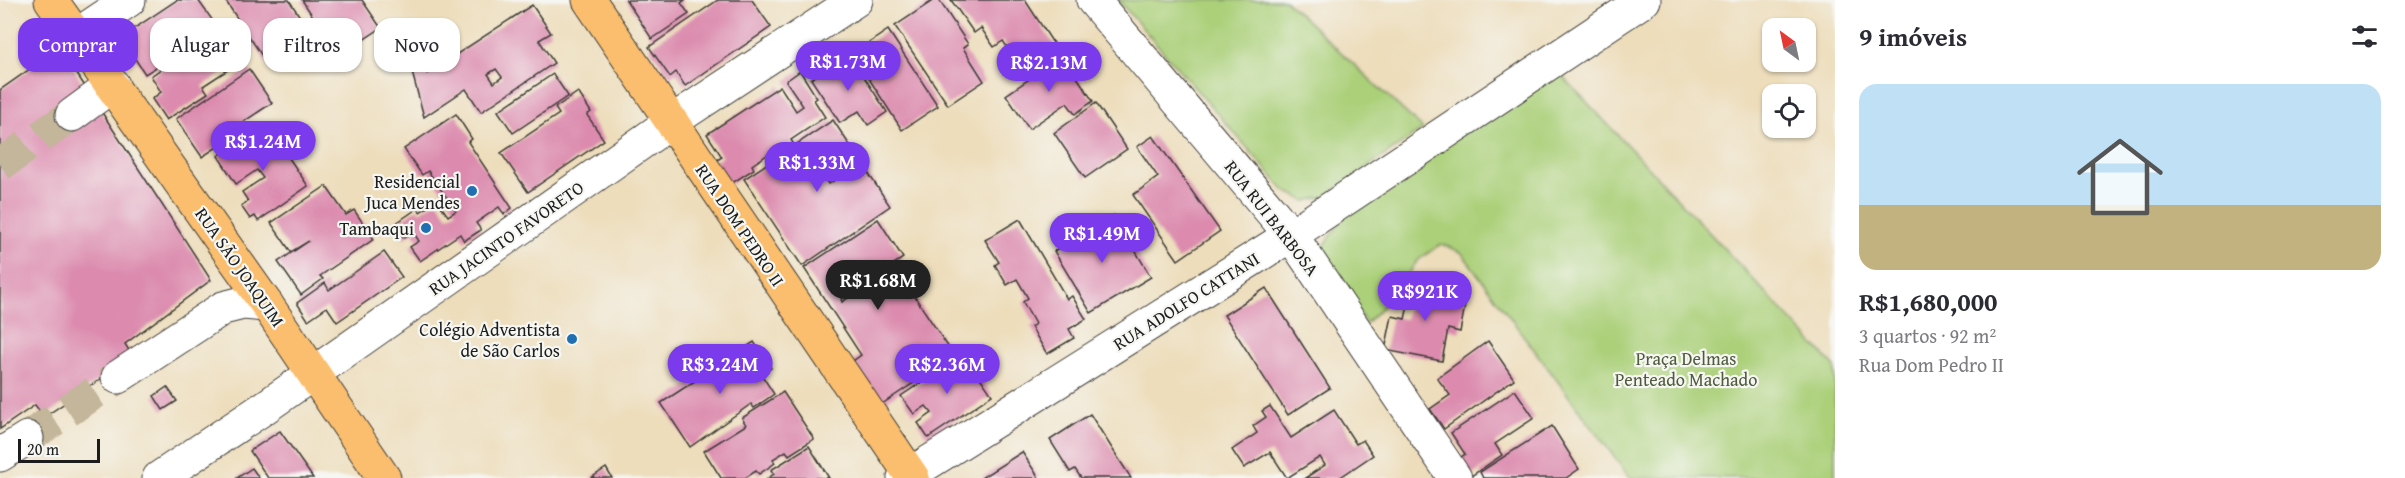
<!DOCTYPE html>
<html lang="pt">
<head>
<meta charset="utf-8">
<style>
	:root { --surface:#fff; --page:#f2f2f3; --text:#2b2b33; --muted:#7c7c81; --accent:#7c3aed }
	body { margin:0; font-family:"Gentium Book Plus",serif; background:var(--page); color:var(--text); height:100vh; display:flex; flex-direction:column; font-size:22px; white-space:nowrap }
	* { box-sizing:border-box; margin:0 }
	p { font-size:20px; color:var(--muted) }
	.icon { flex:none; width:33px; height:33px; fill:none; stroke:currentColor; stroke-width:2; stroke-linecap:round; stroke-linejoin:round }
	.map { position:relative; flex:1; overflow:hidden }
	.details { display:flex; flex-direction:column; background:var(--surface); width:570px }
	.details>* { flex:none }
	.guide { position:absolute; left:18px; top:18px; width:570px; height:54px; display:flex; gap:12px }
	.needle { width:39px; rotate:327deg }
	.fabs { position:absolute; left:1762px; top:18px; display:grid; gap:12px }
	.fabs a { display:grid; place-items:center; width:54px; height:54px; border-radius:12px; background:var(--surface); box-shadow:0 2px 4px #0004; font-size:30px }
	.scale { position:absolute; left:18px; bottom:15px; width:82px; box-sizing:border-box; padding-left:6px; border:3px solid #1c1c1c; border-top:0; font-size:16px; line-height:21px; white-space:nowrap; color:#1c1c1c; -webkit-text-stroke:4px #f6f6f2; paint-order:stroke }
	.price { position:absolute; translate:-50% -51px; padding:0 14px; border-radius:21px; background:var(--accent); color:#fff; font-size:20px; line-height:39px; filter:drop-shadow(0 2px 3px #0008) }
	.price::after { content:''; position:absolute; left:50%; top:36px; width:18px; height:14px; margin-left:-9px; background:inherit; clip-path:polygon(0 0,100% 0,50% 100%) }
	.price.current { background:#222; color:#fff }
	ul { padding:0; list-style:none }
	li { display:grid; align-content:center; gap:12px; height:318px; padding:0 24px }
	li span { display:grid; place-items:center; height:186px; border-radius:18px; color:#555 }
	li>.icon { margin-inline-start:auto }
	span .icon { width:108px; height:108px; fill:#fffc; stroke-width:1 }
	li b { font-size:26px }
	h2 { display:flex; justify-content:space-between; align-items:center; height:72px; padding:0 24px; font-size:26px }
	.pill { padding:0 21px; border-radius:18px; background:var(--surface); box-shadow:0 2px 4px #0004; font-size:21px; line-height:54px }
	.pill.current { background:var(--accent); color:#fff }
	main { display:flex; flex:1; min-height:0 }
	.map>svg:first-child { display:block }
	.green { fill:#abd079; stroke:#64764a; stroke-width:1.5 }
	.building { fill:#dc8bae; fill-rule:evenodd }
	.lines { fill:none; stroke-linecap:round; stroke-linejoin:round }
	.minor-tunnel { stroke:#c3b69b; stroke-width:33; stroke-dasharray:33 16; stroke-linecap:butt }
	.minor-casing { stroke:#3b3934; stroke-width:35 }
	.major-casing { stroke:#3b3934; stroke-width:35 }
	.minor { stroke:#fff; stroke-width:33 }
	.major { stroke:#fabe6e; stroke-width:33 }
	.poi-dot { fill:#1f6fb2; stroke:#f6f6f2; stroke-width:2 }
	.labels { text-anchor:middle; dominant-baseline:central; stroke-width:4.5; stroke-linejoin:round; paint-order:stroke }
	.poi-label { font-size:18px; fill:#1c1c1c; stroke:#f6f6f2; text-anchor:end }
	.street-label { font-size:18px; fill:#1c1c1c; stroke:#f6f6f2 }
	.park-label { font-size:18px; fill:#4e5b3d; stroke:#f6f6f2 }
</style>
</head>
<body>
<main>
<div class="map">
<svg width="1835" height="478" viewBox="0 0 1835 478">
	<rect width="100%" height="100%" fill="#f6f6f2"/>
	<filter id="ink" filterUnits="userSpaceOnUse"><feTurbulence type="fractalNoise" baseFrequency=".0167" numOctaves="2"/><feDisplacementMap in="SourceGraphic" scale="12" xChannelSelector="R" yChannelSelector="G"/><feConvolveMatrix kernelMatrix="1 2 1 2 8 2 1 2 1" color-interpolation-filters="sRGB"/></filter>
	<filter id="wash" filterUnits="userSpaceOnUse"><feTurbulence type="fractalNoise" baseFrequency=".008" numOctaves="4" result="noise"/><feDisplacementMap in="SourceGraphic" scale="24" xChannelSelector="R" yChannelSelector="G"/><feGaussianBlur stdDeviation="1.35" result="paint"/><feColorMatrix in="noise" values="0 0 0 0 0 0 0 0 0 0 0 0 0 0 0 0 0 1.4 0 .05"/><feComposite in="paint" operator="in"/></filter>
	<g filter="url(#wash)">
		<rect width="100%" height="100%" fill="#edddbb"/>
		<g class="green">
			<path d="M1118 0H1285L1423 129 1324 197 1306 201 1285 191Z"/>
			<path d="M1555 68 1835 367V478H1630L1461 252 1441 244 1417 261 1392 297 1366 323 1328 269 1323 248 1348 210Z"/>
		</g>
		<g id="blocks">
			<g class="building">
				<path d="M177 0H198L213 21 169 50 173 57 145 74 126 45 127 40 132 30Z"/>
				<path d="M225 0H289L312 35 268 65Z"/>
				<path d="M302 0H362L381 28 339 56Z"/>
				<path d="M626 0H685L681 3 689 14 652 39Z"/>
				<path d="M718 0H752L771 27 685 86 676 72 670 77 649 47Z"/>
				<path d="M934 0H939L968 44 963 48 984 81 948 105 895 26Z"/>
				<path d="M951 0H1025L1055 46 1022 69 1003 41 994 47 981 28 974 33Z"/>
				<path d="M532 5 551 33 539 40 554 63 481 112 466 89 424 117 412 72 435 57 428 73ZM496 69 502 77 494 83 488 74Z"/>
				<path d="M221 27 243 60 203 86 208 93 166 120 152 99 161 92 151 76Z"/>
				<path d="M888 30 938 106 902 130 853 54Z"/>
				<path d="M60 48 211 280 125 344 133 357 44 417 35 405 0 429V90Z"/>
				<path d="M849 54 887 112 868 125 859 111 840 123 811 79Z"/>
				<path d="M1063 56 1093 101 1075 114 1067 103 1029 129 1006 95Z"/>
				<path d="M249 69 272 103 225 134 228 140 202 157 176 119Z"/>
				<path d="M800 71 817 98 814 100 825 117 791 140 793 143 775 155 773 151 752 165 754 169 729 185 714 162 722 157 707 134 780 86 796 111 803 106 786 81Z"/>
				<path d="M553 74 568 96 513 133 498 111Z"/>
				<path d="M578 92 591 112 587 115 604 140 528 192 501 153 559 114 555 108Z"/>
				<path d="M1096 103 1127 149 1085 178 1054 133Z"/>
				<path d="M456 114 472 139 468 142 512 208 504 214 499 207 476 223 481 230 464 241 460 234 420 261 410 247 419 241 413 232 404 238 395 224 418 208 420 212 437 201 448 216 456 211 428 171 422 175 404 149Z"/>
				<path d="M833 120 890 206 802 266 744 179ZM846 164 849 170 829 184 825 178Z"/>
				<path d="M266 124 308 186 258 221 255 216 250 219 241 206 248 201 242 192 263 178 257 170 236 184 218 156Z"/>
				<path d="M1153 136 1220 231 1178 260 1133 195 1158 177 1137 147Z"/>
				<path d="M326 186 346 215 354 210 374 239 320 276 323 279 301 295 278 262 309 241 291 252 271 223Z"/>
				<path d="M1114 215 1151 277 1091 313 1054 251Z"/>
				<path d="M878 219 903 258 841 299 842 302 895 267 951 351 912 377 915 382 882 404 853 361 861 355 804 268Z"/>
				<path d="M1020 219 1067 299 1072 296 1086 319 1069 329 1074 338 1047 354 1031 327 1035 324 1023 302 1028 298 1017 279 1007 285 995 265 999 262 985 240Z"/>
				<path d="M384 252 402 277 337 322 327 307 308 320 297 303 325 283 329 290Z"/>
				<path d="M1405 281 1441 288 1440 295 1466 300 1460 332 1448 329 1442 361 1385 350 1392 316 1405 319 1408 306 1400 305Z"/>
				<path d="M1266 288 1330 388 1288 415 1224 315Z"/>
				<path d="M1488 341 1514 379 1444 429 1430 409 1450 395 1437 378Z"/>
				<path d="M754 342 771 368 761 374 774 394 754 408 751 404 690 447 661 403Z"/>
				<path d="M964 354 992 395 928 438 918 423 932 413 926 406 914 414 901 396Z"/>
				<path d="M167 387 177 401 163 410 154 396Z"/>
				<path d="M1515 390 1534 418 1495 444 1502 455 1468 478 1460 458 1465 454 1451 433Z"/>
				<path d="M783 392 814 439 789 455 786 451 773 459 775 463 759 474 756 471 745 478H721L704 451 746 425 742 418Z"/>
				<path d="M1270 406 1291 438 1334 410 1356 444 1363 440 1373 455 1339 478H1305L1325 465 1320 457 1287 478 1270 452 1244 468 1232 450 1257 433 1253 426 1266 417 1262 411Z"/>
				<path d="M1090 414 1131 478H1081L1075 469 1070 472 1050 440Z"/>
				<path d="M1552 426 1579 469 1566 478H1483L1480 472Z"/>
				<path d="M280 431 313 478H268L250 451Z"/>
				<path d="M809 446 829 478H768L774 474 771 470Z"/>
				<path d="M1022 452 1039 478H981Z"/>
				<path d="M252 468 259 478H237Z"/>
				<path d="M606 468 612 478H591Z"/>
			</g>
		</g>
	</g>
	<g filter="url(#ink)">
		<use href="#blocks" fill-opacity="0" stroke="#3b3934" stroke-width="1.5"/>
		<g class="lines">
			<g class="minor-tunnel">
				<path d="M0 165 72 115"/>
				<path d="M27 438 118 377"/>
			</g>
			<g class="minor-casing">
				<g id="minor">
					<path d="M1093 0 1291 235 1455 478"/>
					<path d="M77 35 129 0"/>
					<path d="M72 115 113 85"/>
					<path d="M118 377 223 308 243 303 267 305"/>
					<path d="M0 455 27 438"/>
					<path d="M159 478 264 408 671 122 856 0"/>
					<path d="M904 478 1291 235 1644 0"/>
				</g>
			</g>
			<g class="major-casing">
				<g id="major">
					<path d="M51 0 267 305 384 478"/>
					<path d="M589 0 913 478"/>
				</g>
			</g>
			<use href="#minor" class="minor"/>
			<use href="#major" class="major"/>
		</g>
	</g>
	<g class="poi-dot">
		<circle cx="472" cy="191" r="6"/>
		<circle cx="426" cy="228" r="6"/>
		<circle cx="572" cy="339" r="6"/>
	</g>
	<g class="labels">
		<g class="poi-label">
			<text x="460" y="181">Residencial<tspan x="460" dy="21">Juca Mendes</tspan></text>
			<text x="414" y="228">Tambaqui</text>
			<text x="560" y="329">Colégio Adventista<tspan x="560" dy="21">de São Carlos</tspan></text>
		</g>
		<g class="street-label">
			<text transform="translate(1272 218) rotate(52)">RUA RUI BARBOSA</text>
			<text transform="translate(740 225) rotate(56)">RUA DOM PEDRO II</text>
			<text transform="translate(506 238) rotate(-35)">RUA JACINTO FAVORETO</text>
			<text transform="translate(240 267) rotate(55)">RUA SÃO JOAQUIM</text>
			<text transform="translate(1186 301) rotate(-32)">RUA ADOLFO CATTANI</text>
		</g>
		<g class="park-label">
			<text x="1686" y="358">Praça Delmas<tspan x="1686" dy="21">Penteado Machado</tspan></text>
		</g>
	</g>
</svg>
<div class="fabs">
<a><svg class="needle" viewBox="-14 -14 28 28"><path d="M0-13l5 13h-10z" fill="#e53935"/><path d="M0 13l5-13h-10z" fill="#7c7c81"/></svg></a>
<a><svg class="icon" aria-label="locate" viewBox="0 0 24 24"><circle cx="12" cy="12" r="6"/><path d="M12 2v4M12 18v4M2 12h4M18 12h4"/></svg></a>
</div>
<div class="scale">20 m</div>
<b class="price" style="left:848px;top:92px">R$1.73M</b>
<b class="price" style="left:1049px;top:93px">R$2.13M</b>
<b class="price" style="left:263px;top:172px">R$1.24M</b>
<b class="price" style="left:817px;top:193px">R$1.33M</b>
<b class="price" style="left:1102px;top:264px">R$1.49M</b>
<b class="price current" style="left:878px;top:311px">R$1.68M</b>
<b class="price" style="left:1425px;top:322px">R$921K</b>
<b class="price" style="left:720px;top:395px">R$3.24M</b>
<b class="price" style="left:947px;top:395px">R$2.36M</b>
<div class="guide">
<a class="pill current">Comprar</a>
<a class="pill">Alugar</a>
<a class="pill">Filtros</a>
<a class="pill">Novo</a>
</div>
</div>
<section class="details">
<h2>9 imóveis<svg class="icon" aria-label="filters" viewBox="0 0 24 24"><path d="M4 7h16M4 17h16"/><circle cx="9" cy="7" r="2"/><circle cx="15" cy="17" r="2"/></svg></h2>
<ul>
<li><span style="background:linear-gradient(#bfe0f5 65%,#c2b280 0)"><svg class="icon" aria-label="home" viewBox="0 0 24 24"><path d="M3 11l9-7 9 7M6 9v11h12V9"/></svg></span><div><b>R$1,680,000</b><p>3 quartos · 92 m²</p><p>Rua Dom Pedro II</p></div></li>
</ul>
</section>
</main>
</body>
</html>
